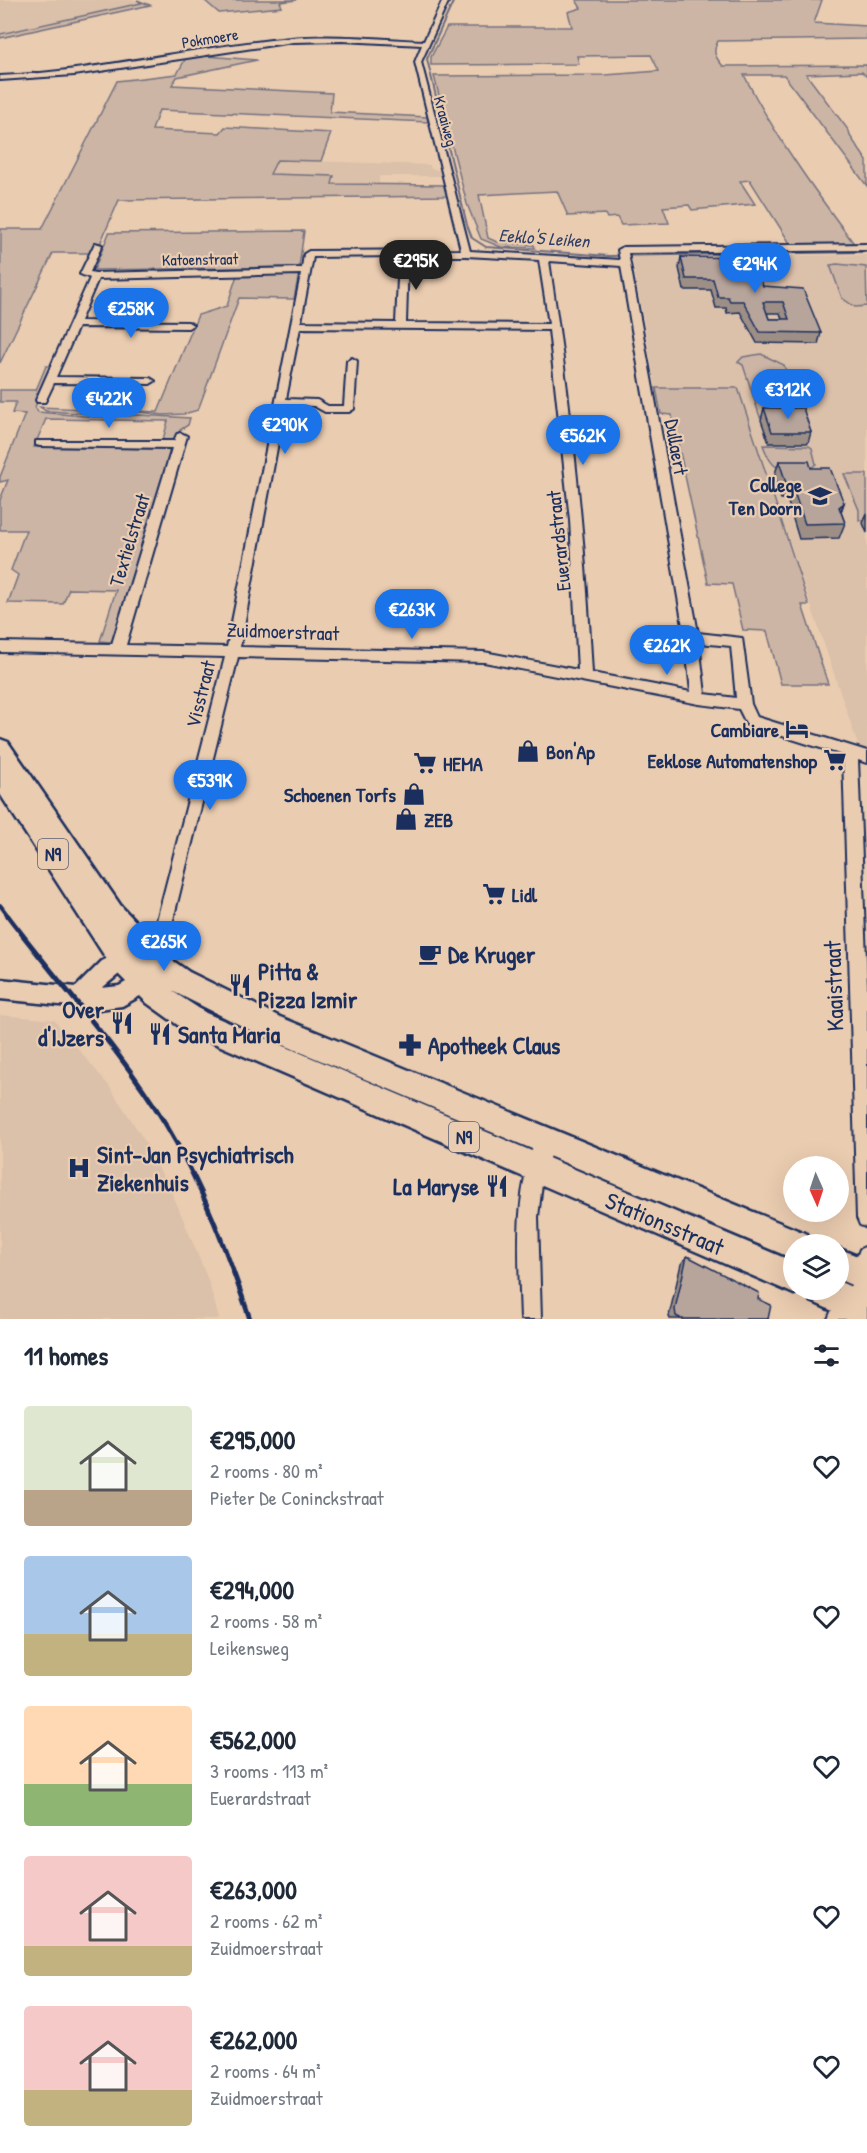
<!DOCTYPE html>
<html lang="en">
<head>
<meta charset="utf-8">
<style>
	:root { --surface:#fff; --page:#f6f6f7; --text:#1f2937; --muted:#747a83; --accent:#1a73e8 }
	body { margin:0; font-family:"Patrick Hand",sans-serif; background:var(--page); color:var(--text); height:100vh; display:flex; flex-direction:column; font-size:22px; white-space:nowrap }
	* { box-sizing:border-box; margin:0 }
	p { font-size:20px; color:var(--muted) }
	.icon { flex:none; width:33px; height:33px; fill:none; stroke:currentColor; stroke-width:2; stroke-linecap:round; stroke-linejoin:round }
	.map { position:relative; height:1319px; overflow:hidden }
	.details { display:flex; flex-direction:column; background:var(--surface); flex:1 }
	.details>* { flex:none }
	.needle { width:39px; rotate:177deg }
	.controls { position:absolute; left:783px; top:1156px; display:grid; gap:12px }
	.controls a { display:grid; place-items:center; width:66px; height:66px; border-radius:50%; background:var(--surface); box-shadow:0 6px 24px #0002; font-size:30px }
	.price { position:absolute; translate:-50% -51px; padding:0 14px; border-radius:21px; background:var(--accent); color:#fff; font-size:20px; line-height:39px; filter:drop-shadow(0 2px 3px #0008) }
	.price::after { content:''; position:absolute; left:50%; top:36px; width:18px; height:14px; margin-left:-9px; background:inherit; clip-path:polygon(0 0,100% 0,50% 100%) }
	.price.on { background:#222; color:#fff }
	ul { padding:0; list-style:none }
	li { display:flex; align-items:center; gap:18px; height:150px; padding:0 24px }
	li span { display:grid; place-items:center; flex:none; width:168px; height:120px; border-radius:6px; color:#555 }
	li>.icon { margin-inline-start:auto }
	span .icon { width:72px; height:72px; fill:#fffc; stroke-width:1 }
	li b { font-size:26px }
	h2 { display:flex; justify-content:space-between; align-items:center; height:72px; padding:0 24px; font-size:26px }
	.map>svg:first-child { display:block }
	.built { fill:#dbc0aa }
	.green { fill:#ccb5a4; stroke:#747281; stroke-width:1.5 }
	.lines { fill:none; stroke-linecap:round; stroke-linejoin:round }
	.stream { stroke:#6d6d7e; stroke-width:2 }
	.minor-casing { stroke:#1b2f5e; stroke-width:4 }
	.tertiary-casing { stroke:#1b2f5e; stroke-width:5 }
	.primary-casing { stroke:#1b2f5e; stroke-width:5 }
	.minor { fill:#eaccb0; fill-rule:evenodd }
	.tertiary { fill:#eaccb0; fill-rule:evenodd }
	.primary { fill:#eaccb0; fill-rule:evenodd }
	.rail-far1 { stroke:#1b2f5e; stroke-width:4 }
	.rail { stroke:#1b2f5e; stroke-width:5 }
	.wall { fill:#9d8e86; stroke:#1b2f5e; stroke-width:1.5; fill-rule:evenodd }
	.shaded-wall { fill:#80746d; stroke:#1b2f5e; stroke-width:1.5 }
	.building { fill:#b7a59c; stroke:#1b2f5e; stroke-width:1.5; fill-rule:evenodd }
	.labels { text-anchor:middle; dominant-baseline:central; stroke-width:4.5; stroke-linejoin:round; paint-order:stroke }
	.far-street-label { font-size:16px; fill:#1b2f5e; stroke:#eaccb0 }
	.far-water-label { font-size:18px; font-style:italic; fill:#2f3e66; stroke:#eaccb0 }
	.shield { fill:#eaccb0; stroke:#595e77; stroke-width:1.5 }
	.shield-label { font-size:18px; font-weight:bold; fill:#1b2f5e }
	.street-label { font-size:20px; fill:#1b2f5e; stroke:#eaccb0 }
	.poi-label { font-size:20px; font-weight:bold; fill:#1b2f5e; stroke:#eaccb0; text-anchor:end }
	.near-poi-label { font-size:24px; font-weight:bold; fill:#1b2f5e; stroke:#eaccb0; text-anchor:start }
	.near-street-label { font-size:24px; fill:#1b2f5e; stroke:#eaccb0 }
</style>
</head>
<body>
<div class="map">
<svg width="867" height="1319" viewBox="0 0 867 1319">
	<rect width="100%" height="100%" fill="#eaccb0"/>
	<filter id="ink" filterUnits="userSpaceOnUse"><feTurbulence type="fractalNoise" baseFrequency=".0167" numOctaves="2"/><feDisplacementMap in="SourceGraphic" scale="12" xChannelSelector="R" yChannelSelector="G"/><feConvolveMatrix kernelMatrix="1 2 1 2 8 2 1 2 1" color-interpolation-filters="sRGB"/></filter>
	<g filter="url(#ink)">
		<g class="built">
			<path d="M0 0H137L142 3 0 34Z"/>
			<path d="M277 160 430 165V168L440 171 441 176H379V185L334 184 335 176 270 174Z"/>
			<path d="M867 255V753L860 751 738 388H656L632 257Z"/>
			<path d="M0 1015 54 1020 109 1086 144 1140 176 1202 208 1280 219 1319H0Z"/>
		</g>
		<g class="green">
			<path d="M137 0 150 5 0 38V34L141 3Z"/>
			<path d="M204 0H297L280 2 282 7 219 13Z"/>
			<path d="M576 0H822L814 23 867 26V39L718 41C712 52 715 57 723 66L867 65V77L862 72 806 74 849 131 850 136 867 161V186L784 75H744C775 136 814 190 855 245H791L750 180 740 181 755 204 692 210 689 205 663 207 669 223 621 225 617 217 607 218 605 214 568 216 557 191 479 195 488 238 497 242 534 245 535 248 501 247 481 239 467 204 434 76 605 75 659 71 651 55 577 56 579 64 431 65V57L447 27H572L568 12 581 8Z"/>
			<path d="M193 55 257 60 177 77 172 85 332 93 330 112 427 117 428 122 159 110 152 130 220 133 225 127 331 133 321 161 277 160 270 174 334 176 332 184 445 185 447 196 119 200 96 253H53L0 363 1 229H42L117 81 177 74 187 56Z"/>
			<path d="M304 231 299 267 94 270 109 233Z"/>
			<path d="M837 264 866 267 867 306 855 307 842 298 830 265Z"/>
			<path d="M299 273 294 299 239 298 198 410 184 414 163 415 140 412 97 414 46 411 40 407 158 412 198 315 227 306 237 275Z"/>
			<path d="M761 354 784 365 801 417H760L743 365 738 362 743 357Z"/>
			<path d="M46 366H53L35 407 38 412 95 417 139 415 190 418 188 425 180 430 174 441 162 443 168 421 46 419 34 447 166 449 172 452 115 639 110 642 100 641 116 590 69 589 63 604 8 603 18 575 11 570 26 530H0V500L8 480 0 482V477L25 414 12 413 16 402H0V390H36Z"/>
			<path d="M656 388H738L809 605H802L828 684H781L767 631 743 630 732 584 708 583 672 415 661 414Z"/>
			<path d="M763 445 809 446 812 448 816 464 811 468C782 469 774 476 763 445Z"/>
			<path d="M844 474H867V520H859V510Z"/>
		</g>
		<g class="lines">
			<path class="stream" d="M454 0 427 59 467 225 472 238 486 247 609 256 867 252"/>
			<g class="minor-casing">
				<g id="minor">
					<path d="M443 0H449L421 62 470 251 620 260 618 250 623 247 867 244V250L628 253 698 633 742 638 751 704 757 717 867 751V763L858 760 867 984V1228L860 1225 857 1218 843 755 747 725 739 709 699 704 484 662 238 657 171 928C167 940 161 956 148 961L142 959 140 953 155 928 225 657 0 652V642L112 644 172 448 40 446 36 445V441H174L177 434 181 433 187 436 126 645 227 647 301 274 98 279 80 321 188 322 193 325 188 328 78 327 56 377 150 378 155 381 150 384 54 383 45 402H37L36 400 90 278 80 274 95 243 102 245 90 272 95 273 302 268 304 254 309 251 461 250 415 62 422 45 342 41 293 42 74 75 0 80V76C98 71 193 47 291 38 335 34 380 39 424 41ZM399 256 396 323 301 322 313 257ZM408 256H466L539 260 549 324 406 323ZM549 261 621 266 685 638 691 692 592 673C585 534 570 397 549 261ZM300 328 549 330 570 520 578 670 484 652 240 647 285 405 314 406 325 412H349L354 409 357 361 352 358 347 361 344 406H328L317 400 286 399ZM699 643 731 646 736 698 705 694Z"/>
					<path d="M545 1131 552 1133 554 1140 542 1184 538 1217 541 1319H521C519 1254 513 1195 538 1133Z"/>
					<path d="M867 1246V1267L860 1264 857 1257 860 1249Z"/>
					<path d="M867 1270V1297L851 1319H828L831 1312 860 1273Z"/>
				</g>
			</g>
			<g class="tertiary-casing">
				<path id="tertiary" d="M131 947 138 950 141 957 138 964 124 970 102 988 119 986 133 978 137 966 144 963 151 966 154 973 149 991 122 1006 99 1009 0 999V979L76 987 102 961Z"/>
			</g>
			<g class="primary-casing">
				<g id="primary">
					<path d="M0 739 8 742 121 906 172 960 189 972 280 1017 807 1234 811 1245H794V1259L260 1035 172 991 206 1013 794 1262V1290H803L794 1294 783 1289 186 1031 147 1003 113 969 0 794Z"/>
					<path d="M838 1248 867 1260V1292L838 1279Z"/>
					<path d="M838 1281 867 1294V1319H850L811 1301 806 1290H838Z"/>
				</g>
			</g>
			<use href="#minor" class="minor"/>
			<use href="#tertiary" class="tertiary"/>
			<use href="#primary" class="primary"/>
			<path class="rail-far1" d="M0 905 9 917"/>
			<path class="rail" d="M8 916C60 985 120 1049 165 1123 202 1184 227 1252 250 1319"/>
		</g>
		<g class="wall">
			<path d="M681 257 763 286 821 333 818 344 757 343 740 312 727 313 726 308H716L711 290H684L679 268ZM767 313H780L782 319H769Z"/>
			<path d="M764 408 811 432 808 443H769L761 420Z"/>
			<path d="M779 461 811 468 844 503 841 512 845 523 839 538 799 539 787 499H781L774 477Z"/>
			<path d="M867 513V533L863 523Z"/>
			<path d="M687 1256 758 1299 768 1319H670L669 1316 681 1264Z"/>
		</g>
		<path class="shaded-wall" d="M844 503 838 518 839 507Z"/>
		<g class="building">
			<path d="M681 257 753 258 763 286 803 289 821 333 760 332 743 301H730L728 297H718L713 279H686ZM763 302H783L789 319H769Z"/>
			<path d="M764 408H803L811 432H772Z"/>
			<path d="M779 461H809L811 468H830L844 503 839 507 845 523 805 524 791 483H786Z"/>
			<path d="M687 1256 759 1293 758 1299 771 1305 768 1319H680V1318L676 1316 675 1309Z"/>
		</g>
	</g>
	<defs>
		<g id="school-bare" transform="scale(1.8)"><path d="M0-5L7-2L0 1L-7-2ZM-4 1L0 2.5L4 1V4Q0 6-4 4Z" fill="#1b2f5e" stroke="#eaccb0" stroke-width="2.5" paint-order="stroke"/></g>
		<g id="hotel-bare" transform="scale(1.8)"><path d="M-6-4.5h1.5V1H6V5H4.5V3h-9V5H-6ZM-4 0a1.8 1.8 0 1 1 3.6 0ZM.5 0V-2.5h3Q6-2.5 6 0Z" fill="#1b2f5e" stroke="#eaccb0" stroke-width="2.5" paint-order="stroke"/></g>
		<g id="shop-bare" transform="scale(1.8)"><path d="M-5-2.5h2.3a2.7 3.5 0 0 1 5.4 0H5L5.5 6h-11ZM-1.5-2.5h3a1.5 2.3 0 0 0-3 0Z" fill="#1b2f5e" stroke="#eaccb0" stroke-width="2.5" paint-order="stroke"/></g>
		<g id="supermarket-bare" transform="scale(1.8)"><path d="M-6-5.5h2.5l.6 2H6L4.5 2H-2.5L-4.4-4H-6ZM-1.5 3.2a1.3 1.3 0 1 0 .1 0ZM3 3.2a1.3 1.3 0 1 0 .1 0Z" fill="#1b2f5e" stroke="#eaccb0" stroke-width="2.5" paint-order="stroke"/></g>
		<g id="cafe-bare" transform="scale(1.8)"><path d="M-5.5-4.5H6V0H3Q3 3.5 0 3.5H-2.5Q-5.5 3.5-5.5 0ZM3-3.2v2h1.7v-2ZM-6 4.5H4V6H-6Z" fill="#1b2f5e" stroke="#eaccb0" stroke-width="2.5" paint-order="stroke"/></g>
		<g id="restaurant-bare" transform="scale(1.8)"><path d="M-5-6h1v4h1v-4h1v4h1v-4h1v5L-1.5 .5V6h-2V.5L-5-1ZM5-6V6H3V1.5H1.5Q1.5-4 5-6Z" fill="#1b2f5e" stroke="#eaccb0" stroke-width="2.5" paint-order="stroke"/></g>
		<g id="pharmacy-bare" transform="scale(1.8)"><path d="M-2-6h4v4h4v4h-4v4h-4v-4h-4v-4h4Z" fill="#1b2f5e" stroke="#eaccb0" stroke-width="2.5" paint-order="stroke"/></g>
		<g id="hospital-bare" transform="scale(1.8)"><path d="M-5-5h3v3.5h4V-5h3V5h-3V1.5h-4V5h-3Z" fill="#1b2f5e" stroke="#eaccb0" stroke-width="2.5" paint-order="stroke"/></g>
	</defs>
	<g fill-rule="evenodd">
		<use href="#school-bare" x="820" y="496"/>
		<use href="#hotel-bare" x="797" y="729"/>
		<use href="#shop-bare" x="528" y="751"/>
		<use href="#supermarket-bare" x="835" y="760"/>
		<use href="#supermarket-bare" x="425" y="763"/>
		<use href="#shop-bare" x="414" y="794"/>
		<use href="#shop-bare" x="406" y="819"/>
		<use href="#supermarket-bare" x="494" y="894"/>
		<use href="#cafe-bare" x="430" y="954"/>
		<use href="#restaurant-bare" x="240" y="985"/>
		<use href="#restaurant-bare" x="122" y="1023"/>
		<use href="#restaurant-bare" x="160" y="1034"/>
		<use href="#pharmacy-bare" x="410" y="1045"/>
		<use href="#hospital-bare" x="79" y="1168"/>
		<use href="#restaurant-bare" x="497" y="1186"/>
	</g>
	<g class="labels">
		<g class="far-street-label">
			<text transform="translate(210 38) rotate(-9)">Pokmoere</text>
			<text transform="translate(446 121) rotate(75)">Kraaiweg</text>
			<text transform="translate(200 259) rotate(-1)">Katoenstraat</text>
		</g>
		<g class="far-water-label">
			<text transform="translate(544 238) rotate(4)">Eeklo'S Leiken</text>
		</g>
		<g class="shield">
			<rect x="38" y="839" width="30" height="30" rx="4.5"/>
			<rect x="449" y="1122" width="30" height="30" rx="4.5"/>
		</g>
		<g class="shield-label">
			<text x="53" y="854">N9</text>
			<text x="464" y="1137">N9</text>
		</g>
		<g class="street-label">
			<text transform="translate(677 447) rotate(80)">Dullaert</text>
			<text transform="translate(129 540) rotate(-73)">Textielstraat</text>
			<text transform="translate(558 541) rotate(-96)">Euerardstraat</text>
			<text transform="translate(283 631) rotate(2)">Zuidmoerstraat</text>
			<text transform="translate(200 694) rotate(-76)">Visstraat</text>
		</g>
		<g class="poi-label">
			<text x="802" y="484">College<tspan x="802" dy="23">Ten Doorn</tspan></text>
			<text x="779" y="729">Cambiare</text>
			<text x="546" y="751" text-anchor="start">Bon'Ap</text>
			<text x="817" y="760">Eeklose Automatenshop</text>
			<text x="443" y="763" text-anchor="start">HEMA</text>
			<text x="396" y="794">Schoenen Torfs</text>
			<text x="424" y="819" text-anchor="start">ZEB</text>
			<text x="512" y="894" text-anchor="start">Lidl</text>
		</g>
		<g class="near-poi-label">
			<text x="448" y="954">De Kruger</text>
			<text x="258" y="971">Pitta &amp;<tspan x="258" dy="28">Pizza Izmir</tspan></text>
			<text x="104" y="1009" text-anchor="end">Over<tspan x="104" dy="28">d'IJzers</tspan></text>
			<text x="178" y="1034">Santa Maria</text>
			<text x="428" y="1045">Apotheek Claus</text>
			<text x="97" y="1154">Sint-Jan Psychiatrisch<tspan x="97" dy="28">Ziekenhuis</tspan></text>
			<text x="479" y="1186" text-anchor="end">La Maryse</text>
		</g>
		<g class="near-street-label">
			<text transform="translate(833 986) rotate(-92)">Kaaistraat</text>
			<text transform="translate(665 1223) rotate(23)">Stationsstraat</text>
		</g>
	</g>
</svg>
<div class="controls">
<a><svg class="needle" viewBox="-14 -14 28 28"><path d="M0-13l5 13h-10z" fill="#e53935"/><path d="M0 13l5-13h-10z" fill="#747a83"/></svg></a>
<a><svg class="icon" aria-label="layers" viewBox="0 0 24 24"><path d="M12 4l9 5-9 5-9-5zM3 14l9 5 9-5"/></svg></a>
</div>
<b class="price on" style="left:416px;top:291px">€295K</b>
<b class="price" style="left:755px;top:294px">€294K</b>
<b class="price" style="left:131px;top:339px">€258K</b>
<b class="price" style="left:788px;top:420px">€312K</b>
<b class="price" style="left:109px;top:429px">€422K</b>
<b class="price" style="left:285px;top:455px">€290K</b>
<b class="price" style="left:583px;top:466px">€562K</b>
<b class="price" style="left:412px;top:640px">€263K</b>
<b class="price" style="left:667px;top:676px">€262K</b>
<b class="price" style="left:210px;top:811px">€539K</b>
<b class="price" style="left:164px;top:972px">€265K</b>
</div>
<section class="details">
<h2>11 homes<svg class="icon" aria-label="filters" viewBox="0 0 24 24"><path d="M4 7h16M4 17h16"/><circle cx="9" cy="7" r="2"/><circle cx="15" cy="17" r="2"/></svg></h2>
<ul>
<li><span style="background:linear-gradient(#dfe7d0 70%,#b9a48a 0)"><svg class="icon" aria-label="home" viewBox="0 0 24 24"><path d="M3 11l9-7 9 7M6 9v11h12V9"/></svg></span><div><b>€295,000</b><p>2 rooms · 80 m²</p><p>Pieter De Coninckstraat</p></div><svg class="icon" aria-label="heart" viewBox="0 0 24 24"><path d="M12 20l-8-8c-3-5 5-10 8-4 3-6 11-1 8 4z"/></svg></li>
<li><span style="background:linear-gradient(#a9c7e8 65%,#c2b280 0)"><svg class="icon" aria-label="home" viewBox="0 0 24 24"><path d="M3 11l9-7 9 7M6 9v11h12V9"/></svg></span><div><b>€294,000</b><p>2 rooms · 58 m²</p><p>Leikensweg</p></div><svg class="icon" aria-label="heart" viewBox="0 0 24 24"><path d="M12 20l-8-8c-3-5 5-10 8-4 3-6 11-1 8 4z"/></svg></li>
<li><span style="background:linear-gradient(#ffd9b3 65%,#8fb573 0)"><svg class="icon" aria-label="home" viewBox="0 0 24 24"><path d="M3 11l9-7 9 7M6 9v11h12V9"/></svg></span><div><b>€562,000</b><p>3 rooms · 113 m²</p><p>Euerardstraat</p></div><svg class="icon" aria-label="heart" viewBox="0 0 24 24"><path d="M12 20l-8-8c-3-5 5-10 8-4 3-6 11-1 8 4z"/></svg></li>
<li><span style="background:linear-gradient(#f6c9c9 75%,#c2b280 0)"><svg class="icon" aria-label="home" viewBox="0 0 24 24"><path d="M3 11l9-7 9 7M6 9v11h12V9"/></svg></span><div><b>€263,000</b><p>2 rooms · 62 m²</p><p>Zuidmoerstraat</p></div><svg class="icon" aria-label="heart" viewBox="0 0 24 24"><path d="M12 20l-8-8c-3-5 5-10 8-4 3-6 11-1 8 4z"/></svg></li>
<li><span style="background:linear-gradient(#f6c9c9 70%,#c2b280 0)"><svg class="icon" aria-label="home" viewBox="0 0 24 24"><path d="M3 11l9-7 9 7M6 9v11h12V9"/></svg></span><div><b>€262,000</b><p>2 rooms · 64 m²</p><p>Zuidmoerstraat</p></div><svg class="icon" aria-label="heart" viewBox="0 0 24 24"><path d="M12 20l-8-8c-3-5 5-10 8-4 3-6 11-1 8 4z"/></svg></li>
</ul>
</section>
</body>
</html>
